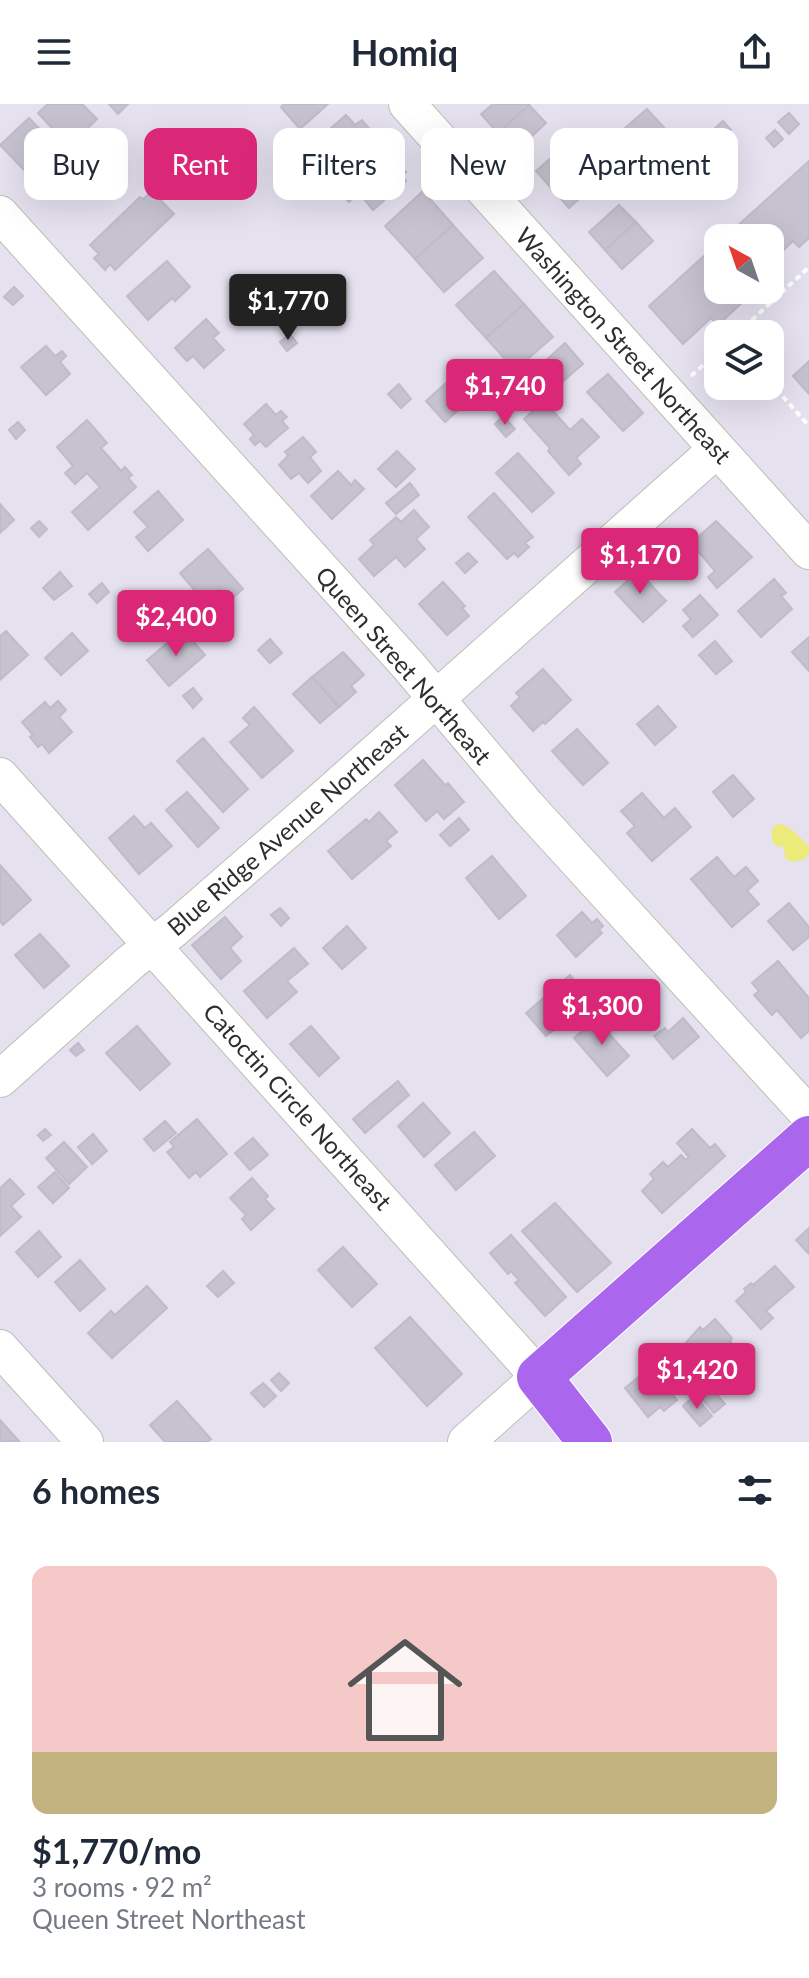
<!DOCTYPE html>
<html lang="en">
<head>
<meta charset="utf-8">
<style>
	:root { --surface:#fff; --page:#f2f2f3; --text:#1f2937; --muted:#747a83; --line:#e0e1e3; --accent:#db2777 }
	body { margin:0; font-family:Lato,sans-serif; background:var(--page); color:var(--text); height:100vh; display:flex; flex-direction:column; font-size:30px; white-space:nowrap }
	* { box-sizing:border-box; margin:0 }
	p { font-size:26px; color:var(--muted) }
	.icon { flex:none; width:44px; height:44px; fill:none; stroke:currentColor; stroke-width:2; stroke-linecap:round; stroke-linejoin:round }
	.map { position:relative; height:1338px; overflow:hidden }
	.details { display:flex; flex-direction:column; background:var(--surface); flex:1 }
	.details>* { flex:none }
	.hud { position:absolute; left:24px; top:24px; width:762px; height:72px; display:flex; gap:16px }
	.needle { width:52px; rotate:320deg }
	.controls { position:absolute; left:704px; top:120px; display:grid; gap:16px }
	.controls a { display:grid; place-items:center; width:80px; height:80px; border-radius:16px; background:var(--surface); box-shadow:0 8px 32px #0002; font-size:40px }
	.price { position:absolute; translate:-50% -68px; padding:0 18px; border-radius:8px; background:var(--accent); color:#fff; font-size:26px; line-height:52px; filter:drop-shadow(0 2px 4px #0008) }
	.price::after { content:''; position:absolute; left:50%; top:48px; width:24px; height:18px; margin-left:-12px; background:inherit; clip-path:polygon(0 0,100% 0,50% 100%) }
	.price.on { background:#222; color:#fff }
	ul { padding:0; list-style:none }
	li { display:grid; align-content:center; gap:16px; height:424px; padding:0 32px }
	li+li { border-top:2px solid var(--line) }
	li span { display:grid; place-items:center; height:248px; border-radius:16px; color:#555 }
	li>.icon { margin-inline-start:auto }
	span .icon { width:144px; height:144px; fill:#fffc; stroke-width:1 }
	li b { font-size:34px }
	h2 { display:flex; justify-content:space-between; align-items:center; height:96px; padding:0 32px; font-size:34px }
	.tag { padding:0 28px; border-radius:16px; background:var(--surface); box-shadow:0 8px 32px #0002; font-size:28px; line-height:72px }
	.tag.on { background:var(--accent); color:#fff }
	header { display:flex; justify-content:space-between; align-items:center; height:104px; padding:0 32px; background:var(--surface); font-size:36px; font-weight:700 }
	.map>svg:first-child { display:block }
	.water { fill:#eceb79 }
	.building { fill:#c6c2cf; stroke:#c0baca; stroke-width:2 }
	.lines { fill:none; stroke-linecap:round; stroke-linejoin:round }
	.minor-casing { stroke:#bac0b4; stroke-width:38 }
	.major-casing { stroke:#fff; stroke-width:46 }
	.path { stroke:#fff; stroke-width:4; stroke-dasharray:6 4; stroke-linecap:butt }
	.minor { stroke:#fff; stroke-width:36 }
	.major { stroke:#aa67ee; stroke-width:44 }
	.labels { text-anchor:middle; dominant-baseline:central; stroke-width:6; stroke-linejoin:round; paint-order:stroke }
	.street-label { font-size:24px; fill:#2e2e2e; stroke:#fff }
</style>
</head>
<body>
<header><svg class="icon" aria-label="menu" viewBox="0 0 24 24"><path d="M4 6h16M4 12h16M4 18h16"/></svg>Homiq<svg class="icon" aria-label="share" viewBox="0 0 24 24"><path d="M12 15V3M7 8l5-5 5 5M5 13v7h14v-7"/></svg></header>
<div class="map">
<svg width="809" height="1338" viewBox="0 0 809 1338">
	<rect width="100%" height="100%" fill="#e5e1ef"/>
	<path class="water" d="M777 720C789 720 801 734 809 743V750L804 755 793 758 786 755 783 742 779 743 773 739 771 727Z"/>
	<g class="building">
		<path d="M48 0H82L97 15 69 42 38 9Z"/>
		<path d="M109 0H128L118 10Z"/>
		<path d="M284 0H328L300 25 281 3Z"/>
		<path d="M493 0H528L529 1 498 29 481 10Z"/>
		<path d="M529 1 546 19 515 48 498 29Z"/>
		<path d="M647 5 668 28 646 48 625 24Z"/>
		<path d="M789 9 799 20 789 30 778 18Z"/>
		<path d="M346 11 355 21 362 16 381 39 334 81 317 62 326 54 314 39Z"/>
		<path d="M29 14 59 45 30 72 0 41Z"/>
		<path d="M723 17 731 26 723 34 715 24Z"/>
		<path d="M775 26 783 35 774 43 766 34Z"/>
		<path d="M567 40 583 58 552 85 536 67Z"/>
		<path d="M376 44 387 58 393 53 406 68 401 72 406 77 373 106 359 89 349 98 334 81Z"/>
		<path d="M809 57V134L799 143 793 137 770 159V134H724Z"/>
		<path d="M583 58 599 77 569 104 552 85Z"/>
		<path d="M152 87 174 110 115 166 110 160 105 166 94 154 99 150 90 141 140 93 143 95Z"/>
		<path d="M423 87 453 121 415 155 385 122Z"/>
		<path d="M619 101 636 118 605 146 589 128Z"/>
		<path d="M636 118 653 137 622 165 605 146Z"/>
		<path d="M453 121 483 154 444 188 415 155Z"/>
		<path d="M718 139V186H740L738 188 746 195 718 221 711 214 683 240 649 202Z"/>
		<path d="M167 157 190 183 175 197 172 194 148 216 127 192Z"/>
		<path d="M494 167 524 200 486 234 456 201Z"/>
		<path d="M14 183 23 192 13 201 4 193Z"/>
		<path d="M524 200 553 233 515 266 486 234Z"/>
		<path d="M206 215 219 229 213 234 224 246 204 264 193 252 187 257 175 244Z"/>
		<path d="M290 230 297 239 287 247 280 238Z"/>
		<path d="M565 239 583 260 562 278 544 258Z"/>
		<path d="M46 242 55 252 62 247 66 252 60 258 70 270 46 291 21 263Z"/>
		<path d="M809 257V290L793 272Z"/>
		<path d="M608 270 643 309 623 327 587 288Z"/>
		<path d="M447 278 466 299 445 318 426 297Z"/>
		<path d="M399 280 411 295 401 304 388 290Z"/>
		<path d="M544 297 570 326 582 315 599 333 576 354 581 360 569 371 548 347 550 344 524 315Z"/>
		<path d="M266 300 276 311 281 307 287 313 282 317 288 324 266 343 260 337 255 341 250 335 254 331 244 320Z"/>
		<path d="M503 312 515 325 506 333 495 320Z"/>
		<path d="M87 316 107 339 101 344 121 367 125 363 132 371 128 374 136 383 88 426 72 408 100 383 87 369 75 380 65 369 73 362 57 343Z"/>
		<path d="M18 318 25 326 16 335 9 326Z"/>
		<path d="M303 333 316 348 310 353 321 367 308 379 299 369 291 375 279 361 288 352 285 348Z"/>
		<path d="M397 347 415 365 396 383 378 365Z"/>
		<path d="M518 349 554 389 532 408 496 369Z"/>
		<path d="M338 367 351 381 355 376 364 385 332 415 311 392Z"/>
		<path d="M410 379 419 391 396 410 386 399Z"/>
		<path d="M158 387 183 416 148 447 136 433 148 423 134 408Z"/>
		<path d="M494 389 533 433 525 439 529 443 518 453 514 449 507 455 468 413Z"/>
		<path d="M0 400 14 416 0 429Z"/>
		<path d="M414 406 429 423 416 435 425 445 405 463 396 453 374 472 359 455 374 441 370 436 396 413 401 418Z"/>
		<path d="M39 417 47 425 39 433 31 424Z"/>
		<path d="M716 417 752 453 717 484 708 473 715 467 691 439Z"/>
		<path d="M208 445 243 485 229 497 219 485 204 497 180 469Z"/>
		<path d="M468 449 477 458 465 469 456 459Z"/>
		<path d="M638 467 666 497 643 518 615 488Z"/>
		<path d="M60 468 72 482 54 496 43 484Z"/>
		<path d="M774 475 786 489 781 492 792 505 761 533 738 507Z"/>
		<path d="M443 478 465 502 462 504 469 512 447 531 419 500Z"/>
		<path d="M102 479 109 488 97 499 89 490Z"/>
		<path d="M700 491 718 511 693 533 683 522 691 515 683 506Z"/>
		<path d="M183 526 205 551 169 582 147 556Z"/>
		<path d="M6 527 28 551 0 576V532Z"/>
		<path d="M72 529 88 547 61 571 45 554Z"/>
		<path d="M809 533V567L792 548Z"/>
		<path d="M270 535 282 549 270 559 258 546Z"/>
		<path d="M715 537 732 557 716 570 699 551Z"/>
		<path d="M343 548 364 571 351 582 356 588 339 603 312 573Z"/>
		<path d="M543 565 571 596 545 620 543 618 533 627 511 602 520 593 516 589Z"/>
		<path d="M312 573 339 603 320 619 293 590Z"/>
		<path d="M193 584 202 595 193 604 183 592Z"/>
		<path d="M58 597 66 606 59 613 72 628 49 649 42 640 38 643 30 633 33 631 22 618 45 598 50 604Z"/>
		<path d="M658 602 676 623 655 641 637 620Z"/>
		<path d="M254 603 293 647 262 674 230 638 250 621 243 614Z"/>
		<path d="M577 625 608 659 583 681 552 647Z"/>
		<path d="M203 634 248 685 223 708 177 657Z"/>
		<path d="M423 656 445 681 448 679 464 698 444 715 437 707 426 717 395 681Z"/>
		<path d="M733 671 754 695 733 713 713 688Z"/>
		<path d="M187 688 219 724 198 743 166 706Z"/>
		<path d="M642 689 664 714 675 704 691 723 652 757 627 729 635 722 621 707Z"/>
		<path d="M379 708 397 728 386 737 391 742 352 775 328 747 366 715 369 718Z"/>
		<path d="M134 712 145 724 151 719 172 742 139 770 109 734Z"/>
		<path d="M459 714 469 726 450 742 440 731Z"/>
		<path d="M492 752 526 792 499 815 466 774Z"/>
		<path d="M717 753 734 773 746 763 758 777 747 787 759 800 732 823 691 775Z"/>
		<path d="M0 761 31 796 3 821 0 817Z"/>
		<path d="M789 799 809 823V833L793 846 768 817Z"/>
		<path d="M280 804 289 814 281 822 271 811Z"/>
		<path d="M582 808 592 819 597 815 603 822 599 826 602 829 576 853 557 831Z"/>
		<path d="M225 813 242 833 230 844 241 857 221 875 192 841Z"/>
		<path d="M347 822 366 844 342 865 323 844Z"/>
		<path d="M40 830 69 862 44 884 15 851Z"/>
		<path d="M294 844 308 860 287 877 297 888 267 914 244 887Z"/>
		<path d="M778 857 809 894V927L801 934 777 906 772 911 754 891 759 887 752 879Z"/>
		<path d="M570 871 580 884 590 876 604 892 571 921 566 916 546 932 526 909Z"/>
		<path d="M683 914 699 933 673 955 654 932 665 924 668 928Z"/>
		<path d="M596 915 629 952 607 972 574 934Z"/>
		<path d="M137 922 170 960 140 986 106 949Z"/>
		<path d="M311 922 339 954 319 972 290 940Z"/>
		<path d="M78 939 84 946 76 952 70 946Z"/>
		<path d="M398 977 409 991 365 1029 353 1015Z"/>
		<path d="M423 999 450 1029 424 1053 398 1022Z"/>
		<path d="M197 1015 227 1050 200 1073 196 1068 189 1074 167 1048 174 1043 170 1038Z"/>
		<path d="M165 1017 176 1029 154 1047 144 1035Z"/>
		<path d="M45 1025 51 1031 43 1037 38 1031Z"/>
		<path d="M692 1025 710 1044 715 1040 725 1052 662 1109 642 1087 654 1075 650 1070 663 1058 668 1063 681 1051 686 1056 689 1053 677 1039Z"/>
		<path d="M474 1028 495 1052 456 1086 435 1061Z"/>
		<path d="M93 1030 107 1047 92 1060 78 1043Z"/>
		<path d="M253 1034 268 1051 250 1066 235 1049Z"/>
		<path d="M64 1038 87 1063 69 1080 46 1054Z"/>
		<path d="M55 1068 69 1084 53 1099 38 1083Z"/>
		<path d="M252 1074 268 1092 265 1095 274 1105 251 1126 242 1115 246 1111 230 1094Z"/>
		<path d="M10 1075 24 1090 11 1102 21 1113 0 1132V1084Z"/>
		<path d="M555 1099 611 1159 577 1188 522 1127Z"/>
		<path d="M809 1124V1150L796 1136Z"/>
		<path d="M39 1127 61 1153 38 1173 16 1148Z"/>
		<path d="M511 1131 566 1193 545 1212 515 1179 519 1176 511 1167 508 1170 490 1149Z"/>
		<path d="M343 1143 377 1180 352 1203 318 1166Z"/>
		<path d="M80 1156 105 1185 80 1207 55 1178Z"/>
		<path d="M775 1162 794 1183 766 1207 773 1214 761 1225 736 1197 746 1188 744 1185 751 1179 753 1181Z"/>
		<path d="M223 1167 234 1179 218 1193 207 1182Z"/>
		<path d="M147 1182 167 1204 112 1254 88 1229 111 1207 115 1211Z"/>
		<path d="M410 1213 462 1270 427 1302 375 1244Z"/>
		<path d="M715 1215 732 1234 730 1237 733 1241 706 1265 683 1242 700 1223 703 1226Z"/>
		<path d="M651 1263 677 1296 664 1307 660 1303 648 1313 625 1284Z"/>
		<path d="M279 1269 289 1279 281 1287 271 1276Z"/>
		<path d="M706 1278 725 1300 714 1309 696 1288Z"/>
		<path d="M263 1279 276 1292 264 1303 251 1289Z"/>
		<path d="M695 1291 712 1312 700 1322 683 1302Z"/>
		<path d="M177 1297 211 1335 207 1338H165L150 1321Z"/>
		<path d="M0 1316 19 1337 0 1338Z"/>
	</g>
	<g class="lines">
		<g class="minor-casing">
			<g id="minor">
				<path d="M407 0 809 447"/>
				<path d="M0 110 407 560 527 702 809 1011"/>
				<path d="M0 672 539 1273 466 1338"/>
				<path d="M0 975 132 857 173 826 321 697 716 346"/>
				<path d="M0 1244 85 1338"/>
			</g>
		</g>
		<g class="major-casing">
			<path id="major" d="M590 1338 539 1273 809 1034"/>
		</g>
		<g class="path">
			<path d="M737 230 809 163"/>
			<path d="M691 272 718 248"/>
			<path d="M776 285 809 322"/>
		</g>
		<use href="#minor" class="minor"/>
		<use href="#major" class="major"/>
	</g>
	<g class="labels">
		<g class="street-label">
			<text transform="translate(624 241) rotate(48)">Washington Street Northeast</text>
			<text transform="translate(404 561) rotate(49)">Queen Street Northeast</text>
			<text transform="translate(287 725) rotate(-41)">Blue Ridge Avenue Northeast</text>
			<text transform="translate(298 1002) rotate(48)">Catoctin Circle Northeast</text>
		</g>
	</g>
</svg>
<div class="controls">
<a><svg class="needle" viewBox="-14 -14 28 28"><path d="M0-13l5 13h-10z" fill="#e53935"/><path d="M0 13l5-13h-10z" fill="#747a83"/></svg></a>
<a><svg class="icon" aria-label="layers" viewBox="0 0 24 24"><path d="M12 4l9 5-9 5-9-5zM3 14l9 5 9-5"/></svg></a>
</div>
<b class="price on" style="left:288px;top:238px">$1,770</b>
<b class="price" style="left:505px;top:323px">$1,740</b>
<b class="price" style="left:640px;top:492px">$1,170</b>
<b class="price" style="left:176px;top:554px">$2,400</b>
<b class="price" style="left:602px;top:943px">$1,300</b>
<b class="price" style="left:697px;top:1307px">$1,420</b>
<div class="hud">
<a class="tag">Buy</a>
<a class="tag on">Rent</a>
<a class="tag">Filters</a>
<a class="tag">New</a>
<a class="tag">Apartment</a>
</div>
</div>
<section class="details">
<h2>6 homes<svg class="icon" aria-label="filters" viewBox="0 0 24 24"><path d="M4 7h16M4 17h16"/><circle cx="9" cy="7" r="2"/><circle cx="15" cy="17" r="2"/></svg></h2>
<ul>
<li><span style="background:linear-gradient(#f6c9c9 75%,#c2b280 0)"><svg class="icon" aria-label="home" viewBox="0 0 24 24"><path d="M3 11l9-7 9 7M6 9v11h12V9"/></svg></span><div><b>$1,770/mo</b><p>3 rooms · 92 m²</p><p>Queen Street Northeast</p></div></li>
</ul>
</section>
</body>
</html>
